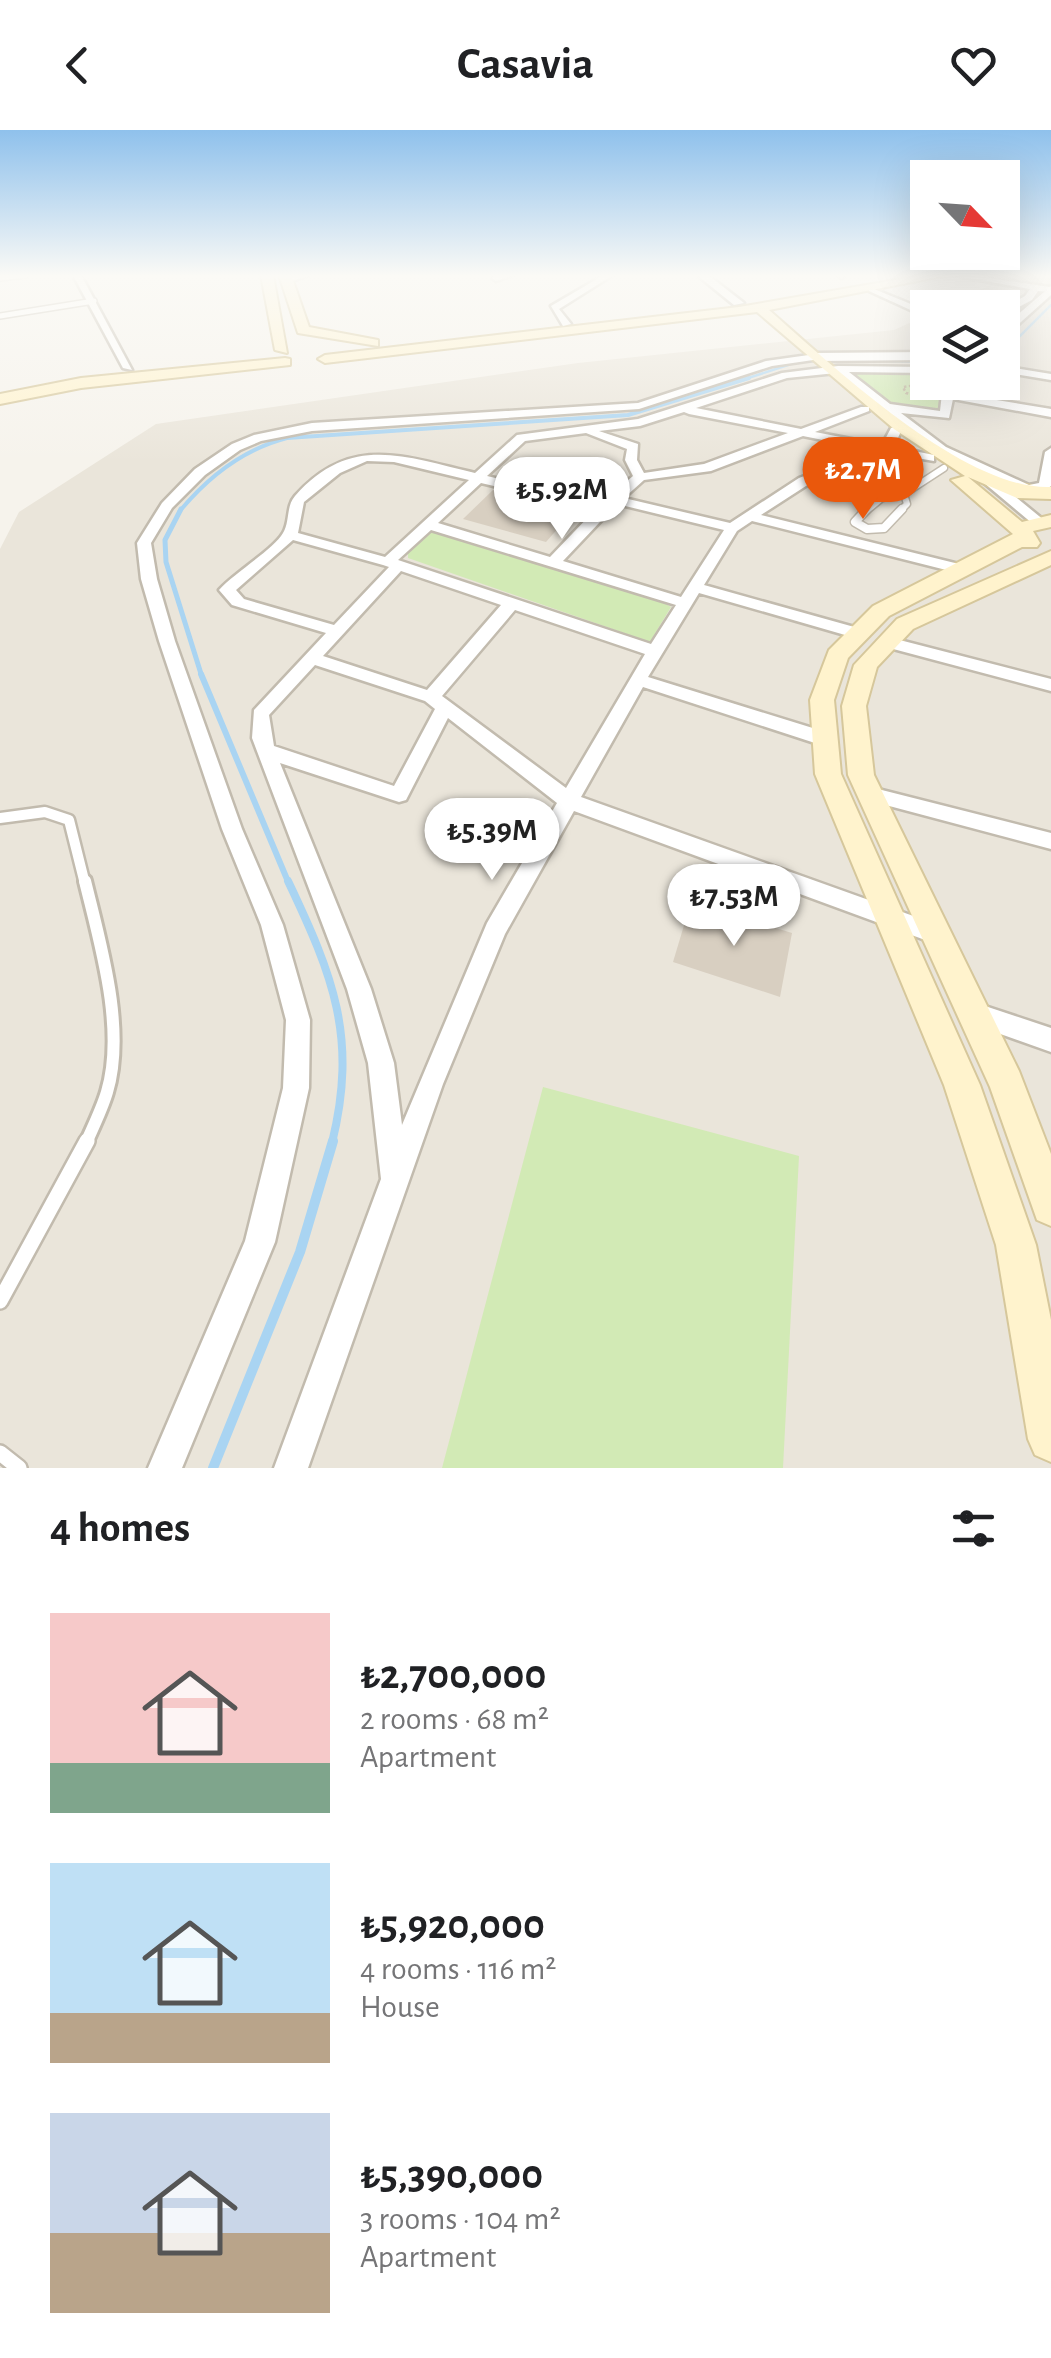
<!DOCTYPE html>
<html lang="en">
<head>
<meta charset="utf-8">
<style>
	:root { --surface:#fff; --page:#f2f2f2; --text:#202124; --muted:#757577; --accent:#ea580c }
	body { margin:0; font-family:"Alegreya Sans",sans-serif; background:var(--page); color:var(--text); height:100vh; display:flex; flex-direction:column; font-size:38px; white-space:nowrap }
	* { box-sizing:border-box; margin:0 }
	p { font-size:32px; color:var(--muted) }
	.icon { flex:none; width:55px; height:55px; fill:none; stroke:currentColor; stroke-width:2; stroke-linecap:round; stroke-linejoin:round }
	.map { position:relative; height:1338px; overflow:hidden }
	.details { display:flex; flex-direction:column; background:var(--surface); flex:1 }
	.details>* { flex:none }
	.needle { width:65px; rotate:115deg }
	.buttons { position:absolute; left:910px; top:30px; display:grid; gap:20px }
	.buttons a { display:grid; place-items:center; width:110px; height:110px; border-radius:0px; background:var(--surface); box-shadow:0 10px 40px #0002; font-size:50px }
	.price { position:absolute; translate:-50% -85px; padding:0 22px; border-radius:35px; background:#fff; color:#222; font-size:32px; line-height:65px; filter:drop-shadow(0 2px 5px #0008) }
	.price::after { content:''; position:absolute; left:50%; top:60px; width:30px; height:22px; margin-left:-15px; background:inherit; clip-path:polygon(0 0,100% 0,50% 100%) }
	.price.active { background:var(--accent); color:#fff }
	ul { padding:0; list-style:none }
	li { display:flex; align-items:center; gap:30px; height:250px; padding:0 50px }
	li span { display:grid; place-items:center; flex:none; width:280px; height:200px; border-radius:0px; color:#555 }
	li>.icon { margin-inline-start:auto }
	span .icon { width:120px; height:120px; fill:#fffc; stroke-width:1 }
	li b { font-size:42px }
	h2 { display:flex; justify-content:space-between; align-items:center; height:120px; padding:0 50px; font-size:42px }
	header { display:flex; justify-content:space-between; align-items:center; height:130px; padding:0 50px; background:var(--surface); font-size:45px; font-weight:600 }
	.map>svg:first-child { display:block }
	.residential { fill:#eae5da }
	.green { fill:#d2eab5 }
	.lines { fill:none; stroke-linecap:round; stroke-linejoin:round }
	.stream-far5 { stroke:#a9d4f2; stroke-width:2.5 }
	.stream-far4 { stroke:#a9d4f2; stroke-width:4 }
	.stream-far3 { stroke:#a9d4f2; stroke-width:5 }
	.stream-far2 { stroke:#a9d4f2; stroke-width:6 }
	.stream-far1 { stroke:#a9d4f2; stroke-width:8 }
	.stream { stroke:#a9d4f2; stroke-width:10 }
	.building { fill:#d8cfc1 }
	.service-far5-casing { stroke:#c2bbae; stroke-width:8 }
	.service-far4-casing { stroke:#c2bbae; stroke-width:9 }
	.service-far3-casing { stroke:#c2bbae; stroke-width:11 }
	.service-far2-casing { stroke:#c2bbae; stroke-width:15 }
	.service-far1-casing { stroke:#c2bbae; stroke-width:18 }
	.service-casing { stroke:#c2bbae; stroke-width:20 }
	.minor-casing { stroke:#c2bbae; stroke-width:5 }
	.tertiary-casing { stroke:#c2bbae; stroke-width:5 }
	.secondary-casing { stroke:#d6c79b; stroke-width:4 }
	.path { stroke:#c4b79f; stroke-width:2.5; stroke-dasharray:2.5 2.5; stroke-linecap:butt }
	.service-far5 { stroke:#fff; stroke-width:5 }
	.service-far4 { stroke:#fff; stroke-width:6 }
	.service-far3 { stroke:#fff; stroke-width:8 }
	.service-far2 { stroke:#fff; stroke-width:10 }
	.service-far1 { stroke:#fff; stroke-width:12 }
	.service { stroke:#fff; stroke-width:15 }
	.minor { fill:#fff; fill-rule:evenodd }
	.tertiary { fill:#fff; fill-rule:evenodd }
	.secondary { fill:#fff3cd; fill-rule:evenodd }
</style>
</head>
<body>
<header><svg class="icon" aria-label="back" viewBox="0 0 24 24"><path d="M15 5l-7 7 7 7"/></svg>Casavia<svg class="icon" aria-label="heart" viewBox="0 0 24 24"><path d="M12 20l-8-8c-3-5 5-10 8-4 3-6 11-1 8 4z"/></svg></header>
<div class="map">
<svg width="1051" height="1338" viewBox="0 0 1051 1338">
	<rect width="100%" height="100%" fill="#f6f3ec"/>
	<path class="residential" d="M1012 145H1051V1338H0V419L19 382 156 294 578 233 894 200 927 185 928 252H1002V178L943 177Z"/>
	<g class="green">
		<path d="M841 240 927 241 928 252 947 253 943 284 887 277Z"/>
		<path d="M433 401 663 472 671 477 650 512 408 428V423Z"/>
		<path d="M543 957 799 1026 783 1338H442Z"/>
	</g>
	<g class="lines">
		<g class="stream-far5">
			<path d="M1002 218 1014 212 1051 175"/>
			<path d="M855 230 928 232"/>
			<path d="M742 250 788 235"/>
		</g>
		<path class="stream-far4" d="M179 382C207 348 244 319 287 308L628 285 749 248"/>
		<path class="stream-far3" d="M181 379 165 410 166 432 202 547"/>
		<path class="stream-far2" d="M201 544 289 754"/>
		<path class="stream-far1" d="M288 751C333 846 358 907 332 1013"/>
		<path class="stream" d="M213 1338 300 1122 333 1011"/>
	</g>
	<g class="building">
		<path d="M493 360 575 379 546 412 463 389Z"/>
		<path d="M691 772 792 803 780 867 673 832Z"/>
	</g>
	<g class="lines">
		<g class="service-far5-casing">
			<g id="service-far5">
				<path d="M0 148 26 145"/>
				<path d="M0 186 94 171"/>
			</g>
		</g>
		<g class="service-far4-casing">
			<g id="service-far4">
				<path d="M904 364 944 338"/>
				<path d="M865 382 882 368 904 364"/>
				<path d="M899 382 907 374 904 364"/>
			</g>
		</g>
		<g class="service-far3-casing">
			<path id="service-far3" d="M867 379 855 392 867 399 884 398 902 379"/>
		</g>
		<g class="service-far2-casing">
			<path id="service-far2" d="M0 688 45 682 69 690 85 754"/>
		</g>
		<g class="service-far1-casing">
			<path id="service-far1" d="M85 751C100 813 126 899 107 962 102 979 93 997 86 1013"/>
		</g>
		<g class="service-casing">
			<g id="service">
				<path d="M0 1171 87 1011"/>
				<path d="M0 1323 19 1338"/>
			</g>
		</g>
		<g class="minor-casing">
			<g id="minor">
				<path d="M73 145H81L132 240 123 238Z"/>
				<path d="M297 145H310L286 153 282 150Z"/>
				<path d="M500 145H513L496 151 492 148Z"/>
				<path d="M604 145H613L559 179 571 194 563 196 551 176Z"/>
				<path d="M837 145H846L842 148Z"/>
				<path d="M952 145H970L1050 157 1051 162 1038 161 1032 170 1002 186V179L1025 166 1030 159Z"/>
				<path d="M869 157 928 181V188L869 161Z"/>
				<path d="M816 224 820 225V229L772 236 639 279 312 301 261 311 240 320 205 345 172 378 151 413 157 449 175 511 242 699 283 795 310 890 309 958 275 1112 182 1338H148L245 1111 283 958 286 890 261 795 222 699 159 511 141 449 137 413 162 373 195 339 232 314 254 305 312 293 638 273 766 231Z"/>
				<path d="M838 236 928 237V243L849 242 890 274 940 281 943 254 954 252V263L1051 279V287L953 269 949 288 901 283 946 317 1029 355 1039 353 1045 322 1051 318V356C1032 371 1015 359 995 350L1045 391 1033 394 983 352 994 349 938 323 836 243 787 248 696 278 801 299 861 277H869V281L815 302 882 315 891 298 895 297 901 301 894 317 934 325V331L888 323 809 354 761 385 971 437 974 440 966 445 752 391 737 401 704 455 865 500 867 504 859 509 699 463 648 547 832 604 834 609 832 614H818L643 557 581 667 944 797 947 804 944 811 936 814 574 681 505 804 443 954 308 1338H274L381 1049 368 933 347 859 252 608 254 580 326 503 232 475 219 460C234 443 274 419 283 403 290 392 286 376 295 366 351 303 405 327 475 343L517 305 638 289 782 243ZM684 282 689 284 788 303 704 334 644 343 637 330 638 314 599 301 640 296ZM586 303 627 319 625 330 633 346 601 373 487 346 525 311ZM803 306 873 320 799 348 730 393 624 368 644 350 711 341ZM367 331 394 332 469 350 385 427 298 403 304 372 340 343ZM481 353 595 380 550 427 438 393ZM617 374 724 400 681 467 563 431ZM431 400 676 475 651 514 398 430ZM293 410 383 435 389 437 334 495 244 469 236 460ZM401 441 501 475 427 560 323 526ZM515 480 645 524 566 658 442 566ZM315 535 425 571 435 579 394 656 274 616 269 585ZM448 588 557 673 487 793 402 995 394 933 371 859 280 633 399 672 406 670Z"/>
				<path d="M1002 236 1051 244V250L1002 242Z"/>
				<path d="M888 507 1051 549V561L882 516V508Z"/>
				<path d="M870 657 1051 703V719L863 669 860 664Z"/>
				<path d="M973 872 1051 898V922L964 891 961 883 964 875Z"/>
			</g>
		</g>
		<g class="tertiary-casing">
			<g id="tertiary">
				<path d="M697 145H708L744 173 734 175Z"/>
				<path d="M1051 156V165L1002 209V198Z"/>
				<path d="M928 222V230L816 231 809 227 816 223Z"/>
			</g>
		</g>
		<g class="secondary-casing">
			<g id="secondary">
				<path d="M261 145H273L287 223 275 220Z"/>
				<path d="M279 145H291L309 197 378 210V216L298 203Z"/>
				<path d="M924 145H948L769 180C833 236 965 361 1051 357V369L1017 368 968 347 1022 392 1051 385V397L1033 401 1040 413 1037 417H1022L889 486 848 528 834 570 841 644 980 955 1036 1115 1051 1190V1332L1035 1325 1028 1309 996 1115 944 955 815 644 810 570 829 520 873 476 1013 404 951 350 965 346 894 299 757 182 325 233 318 229 325 225 739 177Z"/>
				<path d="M285 228 290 229V235L81 258 0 274V264L81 248Z"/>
				<path d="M1051 421V435L913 499 877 537 866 576 874 645 1019 941 1051 1024V1096L1037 1090 990 957 848 645 842 576 854 535 897 489Z"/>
			</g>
		</g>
		<g class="path">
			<path d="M920 260 930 265 929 269"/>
			<path d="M918 266 906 263 903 257 923 254"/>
		</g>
		<use href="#service-far5" class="service-far5"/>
		<use href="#service-far4" class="service-far4"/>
		<use href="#service-far3" class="service-far3"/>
		<use href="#service-far2" class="service-far2"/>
		<use href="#service-far1" class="service-far1"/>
		<use href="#service" class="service"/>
		<use href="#minor" class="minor"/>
		<use href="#tertiary" class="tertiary"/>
		<use href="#secondary" class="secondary"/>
	</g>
	<linearGradient id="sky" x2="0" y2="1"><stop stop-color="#8fc1ec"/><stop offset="0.44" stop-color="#fbfaf6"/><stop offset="1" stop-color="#fbfaf6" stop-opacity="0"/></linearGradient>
	<rect width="1051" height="332" fill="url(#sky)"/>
</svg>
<div class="buttons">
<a><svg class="needle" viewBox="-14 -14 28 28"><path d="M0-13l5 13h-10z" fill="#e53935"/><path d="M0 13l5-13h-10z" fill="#757577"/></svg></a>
<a><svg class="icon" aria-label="layers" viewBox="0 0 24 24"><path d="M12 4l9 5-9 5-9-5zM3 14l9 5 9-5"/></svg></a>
</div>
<b class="price active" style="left:863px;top:392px">₺2.7M</b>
<b class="price" style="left:562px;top:412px">₺5.92M</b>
<b class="price" style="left:492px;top:753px">₺5.39M</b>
<b class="price" style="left:734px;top:819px">₺7.53M</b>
</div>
<section class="details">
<h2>4 homes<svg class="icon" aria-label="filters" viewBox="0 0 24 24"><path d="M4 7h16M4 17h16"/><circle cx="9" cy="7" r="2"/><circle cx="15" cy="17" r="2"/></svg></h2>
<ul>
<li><span style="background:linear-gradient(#f6c9c9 75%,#7fa58c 0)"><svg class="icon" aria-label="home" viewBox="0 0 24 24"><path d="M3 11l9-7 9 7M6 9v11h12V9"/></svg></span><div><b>₺2,700,000</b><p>2 rooms · 68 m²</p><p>Apartment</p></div></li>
<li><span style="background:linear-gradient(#bfe0f5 75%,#b9a48a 0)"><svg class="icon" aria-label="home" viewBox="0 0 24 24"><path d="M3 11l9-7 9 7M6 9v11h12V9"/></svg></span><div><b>₺5,920,000</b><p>4 rooms · 116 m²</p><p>House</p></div></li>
<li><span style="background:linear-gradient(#c9d6e8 60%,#b9a48a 0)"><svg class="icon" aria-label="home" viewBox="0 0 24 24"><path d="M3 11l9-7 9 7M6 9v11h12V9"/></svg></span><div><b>₺5,390,000</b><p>3 rooms · 104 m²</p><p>Apartment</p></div></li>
</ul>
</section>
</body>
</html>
